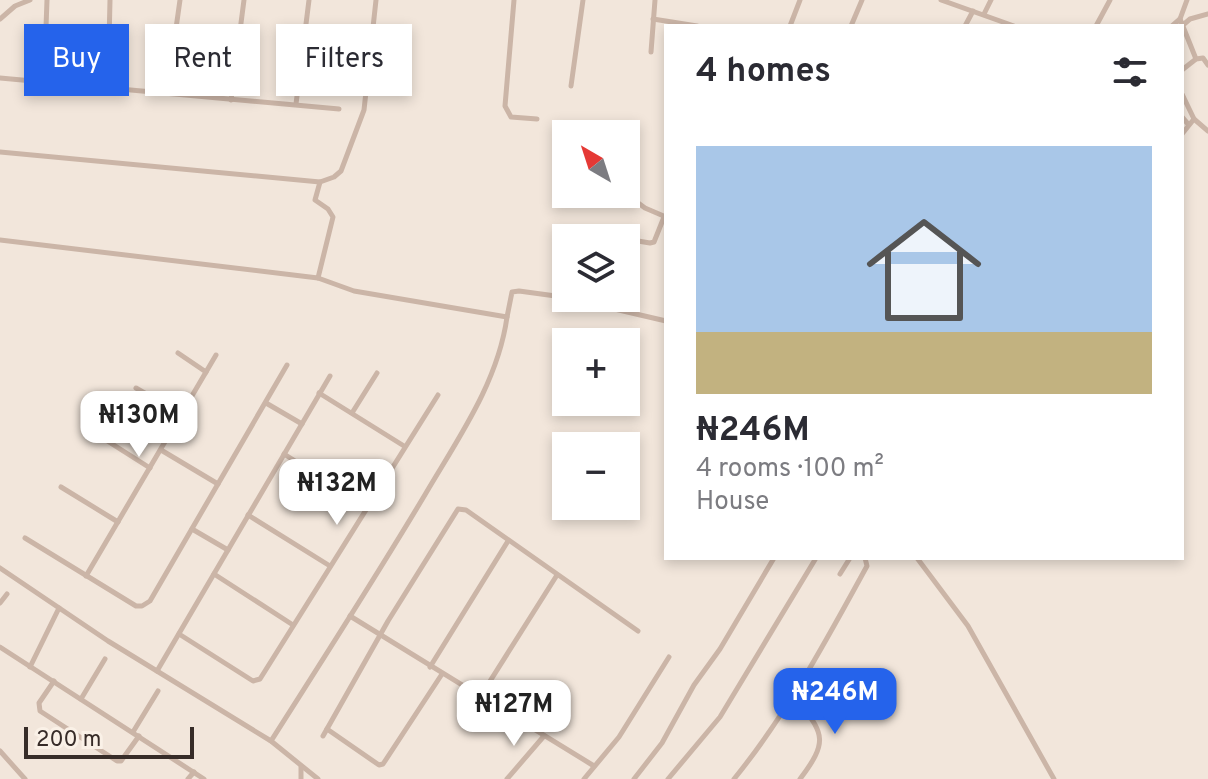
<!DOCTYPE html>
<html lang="en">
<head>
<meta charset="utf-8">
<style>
	:root { --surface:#fff; --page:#f7f7f7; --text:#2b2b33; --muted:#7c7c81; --line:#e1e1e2; --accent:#2563eb }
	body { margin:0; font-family:Overpass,sans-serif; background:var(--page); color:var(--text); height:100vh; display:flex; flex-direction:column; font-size:30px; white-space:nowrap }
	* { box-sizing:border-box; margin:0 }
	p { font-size:26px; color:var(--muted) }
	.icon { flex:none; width:44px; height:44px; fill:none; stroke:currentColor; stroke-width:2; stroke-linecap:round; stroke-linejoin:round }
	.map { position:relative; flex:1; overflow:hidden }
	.sheet { position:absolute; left:664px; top:24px; width:520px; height:536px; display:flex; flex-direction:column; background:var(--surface); border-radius:0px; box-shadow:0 4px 12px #0003 }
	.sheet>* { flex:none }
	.guide { position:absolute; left:24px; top:24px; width:520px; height:72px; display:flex; gap:16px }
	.needle { width:52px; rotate:321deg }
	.tools { position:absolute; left:552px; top:120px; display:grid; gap:16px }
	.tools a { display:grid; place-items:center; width:88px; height:88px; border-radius:0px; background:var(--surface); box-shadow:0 4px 12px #0003; font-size:40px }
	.scale { position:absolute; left:24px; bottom:20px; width:170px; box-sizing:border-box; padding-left:8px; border:4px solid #372c28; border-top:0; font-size:22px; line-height:28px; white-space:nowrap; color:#372c28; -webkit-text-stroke:6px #faf1e7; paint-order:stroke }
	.price { position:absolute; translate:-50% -68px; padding:0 18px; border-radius:16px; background:#fff; color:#222; font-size:26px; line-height:52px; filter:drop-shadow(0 2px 4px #0008) }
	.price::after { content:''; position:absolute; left:50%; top:48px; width:24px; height:18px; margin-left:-12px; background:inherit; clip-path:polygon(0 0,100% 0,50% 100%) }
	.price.on { background:var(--accent); color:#fff }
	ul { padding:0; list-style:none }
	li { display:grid; align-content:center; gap:16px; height:424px; padding:0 32px }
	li+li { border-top:2px solid var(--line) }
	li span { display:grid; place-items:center; height:248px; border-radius:0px; color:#555 }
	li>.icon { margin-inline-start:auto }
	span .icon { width:144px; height:144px; fill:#fffc; stroke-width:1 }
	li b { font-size:34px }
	h2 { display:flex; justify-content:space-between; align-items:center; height:96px; padding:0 32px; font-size:34px }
	.chip { padding:0 28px; border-radius:0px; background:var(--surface); box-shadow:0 4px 12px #0003; font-size:28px; line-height:72px }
	.chip.on { background:var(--accent); color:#fff }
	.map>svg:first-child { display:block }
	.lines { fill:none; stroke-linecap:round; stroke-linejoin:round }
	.minor { stroke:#cbb5a7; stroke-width:5 }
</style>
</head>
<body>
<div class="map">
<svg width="1208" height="779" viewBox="0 0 1208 779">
	<rect width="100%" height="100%" fill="#f2e6db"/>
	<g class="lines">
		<g class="minor">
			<path d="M514 0 505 106 511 117 537 119"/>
			<path d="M941 0 1014 26"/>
			<path d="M1187 0 1180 19 1196 59"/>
			<path d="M984 14 991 0"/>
			<path d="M0 19 15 6 30 0"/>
			<path d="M653 19 697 26"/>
			<path d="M1183 25 1190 19 1208 14"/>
			<path d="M790 26 800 0"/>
			<path d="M851 26 862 0"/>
			<path d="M965 26 973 11"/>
			<path d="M1096 26 1110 0"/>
			<path d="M1172 26 1180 19"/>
			<path d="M315 49 371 54"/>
			<path d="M651 52 655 0"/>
			<path d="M1182 70 1196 59 1203 58 1208 65"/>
			<path d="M0 78 339 109"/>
			<path d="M44 82 47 0"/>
			<path d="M108 86 110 0"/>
			<path d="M571 86 583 0"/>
			<path d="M167 92 180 0"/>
			<path d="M1182 94 1194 119 1208 131"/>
			<path d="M231 100 244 0"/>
			<path d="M296 104 309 0"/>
			<path d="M1182 117 1188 124"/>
			<path d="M592 126 594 134"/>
			<path d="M1182 134 1194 119"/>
			<path d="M0 152 320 182 334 177 341 171 364 110 376 0"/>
			<path d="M626 194 645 208 666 217"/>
			<path d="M597 238 611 236 623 238"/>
			<path d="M626 239 650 243 654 242 664 217"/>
			<path d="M0 240 318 278 354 291 507 317 512 292 519 291 563 297 666 321"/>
			<path d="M318 278 333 217 328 209 315 200 320 182"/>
			<path d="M178 353 206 372"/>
			<path d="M136 388 182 415"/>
			<path d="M319 393 404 446"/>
			<path d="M266 403 302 424"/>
			<path d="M352 413 377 373"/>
			<path d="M98 435 150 468"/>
			<path d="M161 450 218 484"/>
			<path d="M284 454 366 506"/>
			<path d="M61 487 118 522"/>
			<path d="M248 515 330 566"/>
			<path d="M192 529 228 550"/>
			<path d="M25 538 136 606H142L150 601 287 365"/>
			<path d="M917 558 968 626 1054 779"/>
			<path d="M0 568 108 641 271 741 318 779"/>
			<path d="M214 574 293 625"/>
			<path d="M840 574 850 558"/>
			<path d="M86 576 216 355"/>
			<path d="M0 603 7 594"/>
			<path d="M350 616 594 766"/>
			<path d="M179 634 253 681 260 679 438 395"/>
			<path d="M0 647 204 779"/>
			<path d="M30 667 59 608"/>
			<path d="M430 667 508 541"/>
			<path d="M157 671 330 376"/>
			<path d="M54 681 39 703 40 711 117 761H121L139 736"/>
			<path d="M794 694C821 733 832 737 800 779"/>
			<path d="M480 697 557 575"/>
			<path d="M81 699 105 659"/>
			<path d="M327 729 379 765 383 764 442 674"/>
			<path d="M133 732 158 691"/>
			<path d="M323 736 388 621 458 509 466 510 638 631"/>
			<path d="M271 741C323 659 376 577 426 493 459 437 498 382 507 317"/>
			<path d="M0 751 25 779"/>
			<path d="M301 767V779"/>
			<path d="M188 779 194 772"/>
			<path d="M507 779 544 736"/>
			<path d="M584 779 619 737 669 657"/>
			<path d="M634 779 662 743 694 685 720 649 774 558"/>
			<path d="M668 779 720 717 816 558"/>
			<path d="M734 779C787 714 827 639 867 566L865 558"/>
		</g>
	</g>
</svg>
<div class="tools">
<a><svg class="needle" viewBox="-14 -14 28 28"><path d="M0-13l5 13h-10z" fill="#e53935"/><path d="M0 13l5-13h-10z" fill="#7c7c81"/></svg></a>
<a><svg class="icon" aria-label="layers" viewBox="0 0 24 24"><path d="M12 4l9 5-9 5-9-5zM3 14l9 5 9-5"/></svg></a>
<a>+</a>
<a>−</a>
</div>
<div class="scale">200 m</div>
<b class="price" style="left:139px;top:459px">₦130M</b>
<b class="price" style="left:337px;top:527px">₦132M</b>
<b class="price on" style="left:835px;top:736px">₦246M</b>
<b class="price" style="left:514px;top:748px">₦127M</b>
<div class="guide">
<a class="chip on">Buy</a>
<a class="chip">Rent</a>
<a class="chip">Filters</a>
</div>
<section class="sheet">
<h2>4 homes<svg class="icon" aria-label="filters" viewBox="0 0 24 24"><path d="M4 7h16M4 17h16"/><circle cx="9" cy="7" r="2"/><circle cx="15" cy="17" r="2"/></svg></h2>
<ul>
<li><span style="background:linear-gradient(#a9c7e8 75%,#c2b280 0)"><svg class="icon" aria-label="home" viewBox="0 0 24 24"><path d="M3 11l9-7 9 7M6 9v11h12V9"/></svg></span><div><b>₦246M</b><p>4 rooms · 100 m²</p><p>House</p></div></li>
</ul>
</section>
</div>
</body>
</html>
